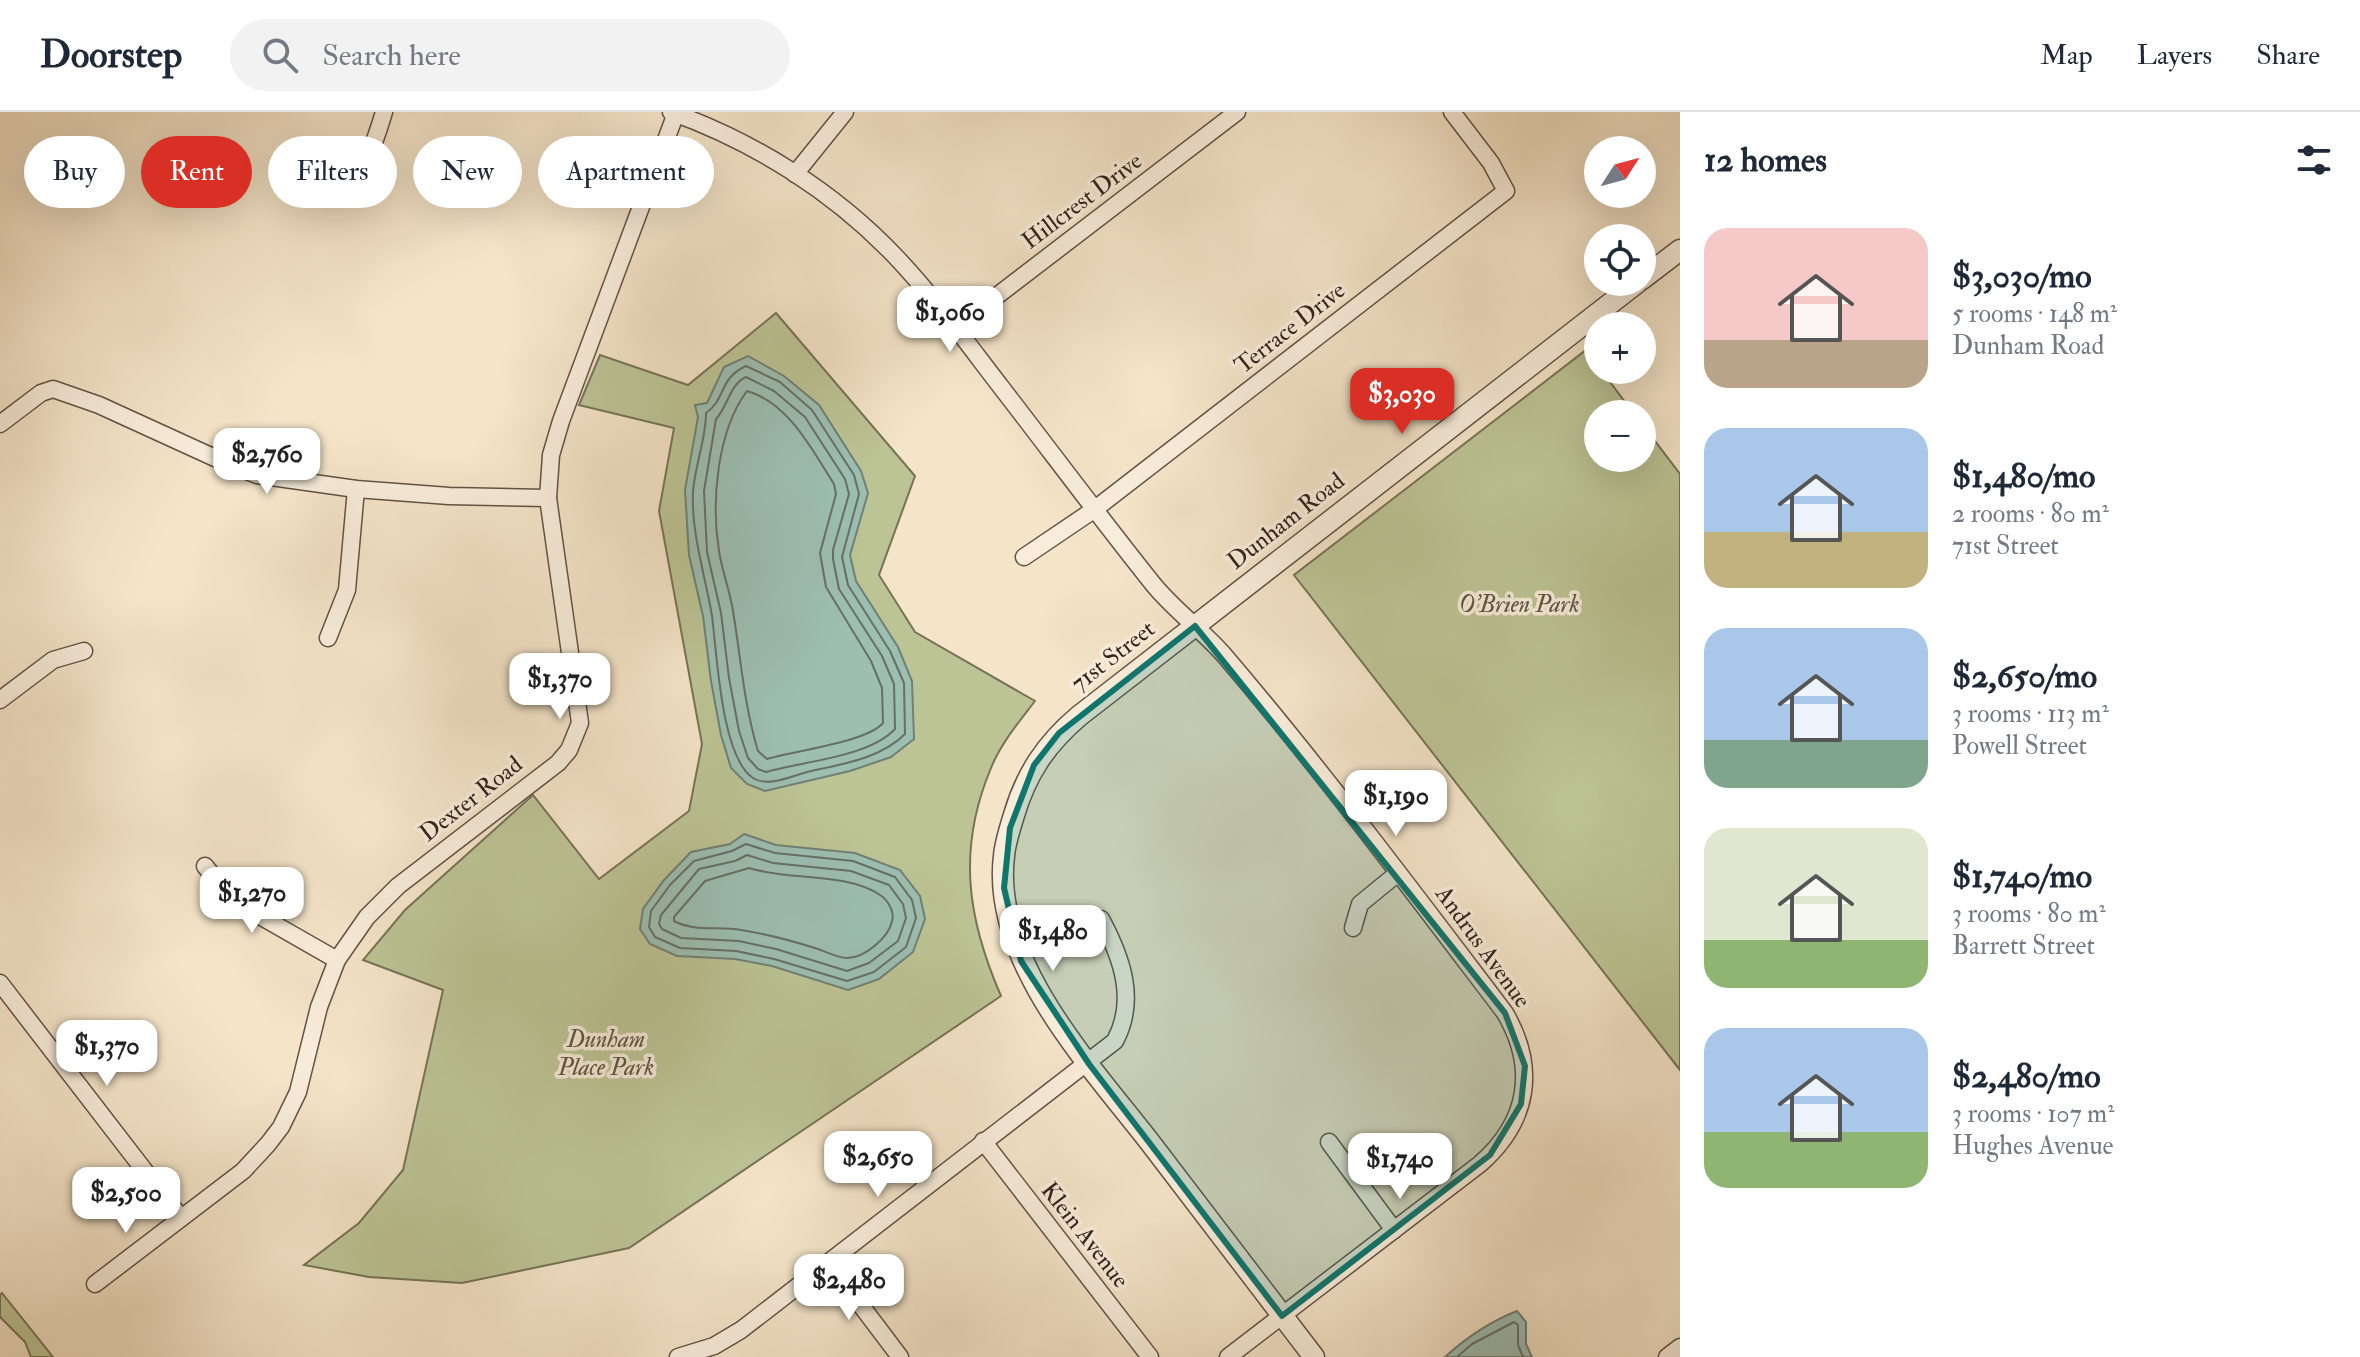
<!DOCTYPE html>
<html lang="en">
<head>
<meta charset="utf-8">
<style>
	:root { --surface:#fff; --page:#f2f2f3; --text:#1f2937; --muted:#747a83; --line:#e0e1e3; --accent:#d93025 }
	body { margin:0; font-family:"IM FELL Double Pica",serif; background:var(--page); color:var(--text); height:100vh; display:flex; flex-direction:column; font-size:30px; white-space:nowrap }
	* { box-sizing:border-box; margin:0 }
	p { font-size:26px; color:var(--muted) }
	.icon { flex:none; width:44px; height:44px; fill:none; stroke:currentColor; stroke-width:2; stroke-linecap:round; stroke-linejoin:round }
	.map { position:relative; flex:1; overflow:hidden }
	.panel { display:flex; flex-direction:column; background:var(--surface); width:680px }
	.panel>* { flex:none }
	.banner { position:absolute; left:24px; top:24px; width:760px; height:72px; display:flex; gap:16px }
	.needle { width:52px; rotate:54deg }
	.fabs { position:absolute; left:1584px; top:24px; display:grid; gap:16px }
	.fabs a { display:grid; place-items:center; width:72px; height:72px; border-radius:50%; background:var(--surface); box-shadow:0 8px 32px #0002; font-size:40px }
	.price { position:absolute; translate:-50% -68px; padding:0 18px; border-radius:16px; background:#fff; color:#222; font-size:26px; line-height:52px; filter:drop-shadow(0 2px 4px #0008) }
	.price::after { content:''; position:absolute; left:50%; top:48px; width:24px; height:18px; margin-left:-12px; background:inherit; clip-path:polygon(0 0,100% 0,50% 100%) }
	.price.on { background:var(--accent); color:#fff }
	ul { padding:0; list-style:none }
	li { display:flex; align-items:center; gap:24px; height:200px; padding:0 24px }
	li span { display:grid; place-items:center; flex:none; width:224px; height:160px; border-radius:24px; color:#555 }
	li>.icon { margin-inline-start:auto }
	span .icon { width:96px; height:96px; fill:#fffc; stroke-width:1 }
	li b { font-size:34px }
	h2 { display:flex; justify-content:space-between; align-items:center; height:96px; padding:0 24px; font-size:34px }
	.pill { padding:0 28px; border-radius:36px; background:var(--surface); box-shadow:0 8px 32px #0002; font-size:28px; line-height:72px }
	.pill.on { background:var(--accent); color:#fff }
	header { display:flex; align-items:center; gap:48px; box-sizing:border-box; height:112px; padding:0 40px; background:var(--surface); border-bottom:2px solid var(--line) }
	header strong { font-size:38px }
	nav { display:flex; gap:44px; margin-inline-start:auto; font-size:28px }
	.search { width:560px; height:72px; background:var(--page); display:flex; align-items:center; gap:20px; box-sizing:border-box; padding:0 28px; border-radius:44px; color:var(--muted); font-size:30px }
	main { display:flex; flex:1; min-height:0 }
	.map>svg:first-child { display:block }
	.green { fill:#bcc495; stroke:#767358; stroke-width:2 }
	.water { fill:#9cbfb2; stroke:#718076; stroke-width:2 }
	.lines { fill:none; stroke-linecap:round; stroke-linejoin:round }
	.shore { stroke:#667066; stroke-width:2 }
	.minor-casing { stroke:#625246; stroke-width:19 }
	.tertiary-casing { stroke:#625246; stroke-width:23 }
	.minor { stroke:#f8eddb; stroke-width:16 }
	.tertiary { stroke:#f8eddb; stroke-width:20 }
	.marked { fill:#0f766e; fill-opacity:0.2; stroke:#0f766e; stroke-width:6; stroke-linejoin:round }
	.labels { text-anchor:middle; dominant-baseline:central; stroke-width:7; stroke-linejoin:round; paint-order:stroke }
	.street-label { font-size:24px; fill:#31221b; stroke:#f8eddb }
	.park-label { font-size:24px; font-style:italic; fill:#5b5340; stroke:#f8eddb }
</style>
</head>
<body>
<header>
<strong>Doorstep</strong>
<div class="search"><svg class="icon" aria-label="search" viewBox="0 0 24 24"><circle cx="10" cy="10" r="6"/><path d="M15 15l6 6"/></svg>Search here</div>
<nav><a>Map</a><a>Layers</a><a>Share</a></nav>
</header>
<main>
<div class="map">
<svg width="1680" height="1245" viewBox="0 0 1680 1245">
	<rect width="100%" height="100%" fill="#f4e4c8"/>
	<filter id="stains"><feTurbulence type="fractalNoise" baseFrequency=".0025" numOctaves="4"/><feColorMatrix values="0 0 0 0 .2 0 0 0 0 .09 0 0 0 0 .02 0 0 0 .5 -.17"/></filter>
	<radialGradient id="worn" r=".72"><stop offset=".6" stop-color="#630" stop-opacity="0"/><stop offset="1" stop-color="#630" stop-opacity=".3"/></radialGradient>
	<g class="green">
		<path d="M776 201 915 364 879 463 915 520 1035 589C1019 610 1001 631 991 656 957 737 967 806 1001 884L629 1136 462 1171 369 1165 304 1153 359 1111 403 1058 443 878 363 848 405 798 533 683 599 767 689 699 702 632 659 399 674 316 579 293 600 243 688 273Z"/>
		<path d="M1586 238 1598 254V258H1601L1634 302H1598V346H1642V312L1680 362V958L1294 463Z"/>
		<path d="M2 1181 53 1245H31L25 1230 0 1205V1183Z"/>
	</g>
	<g class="water">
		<path d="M748 244 784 264 819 293 861 359 868 381 850 443 856 469 898 535 912 569 914 627 891 645 850 659 765 679 747 672 731 656 721 623 711 569 703 504 689 443 685 378 698 305 695 293 707 291 724 255Z"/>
		<path d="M744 722 776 733 855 741 900 758 920 784 925 807 913 840 879 867 848 878 772 854 735 847 677 844 650 832 640 817 643 797 664 768 691 740 730 732Z"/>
		<path d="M1517 1199 1526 1210V1232L1532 1245H1445C1467 1225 1489 1210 1517 1199Z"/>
	</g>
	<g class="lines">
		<g class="shore">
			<path d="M746 254 780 270 812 298 854 363 859 382 842 445 848 473 890 539 904 571 905 622C881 646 844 652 811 659 794 663 768 676 753 666 721 645 717 541 712 504 705 462 691 422 693 379 695 353 706 327 706 301 727 286 718 267 746 254Z"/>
			<path d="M746 265 774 279 805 305 845 367 849 382 833 438V447L839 477 882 544 894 572 895 617C869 645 804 649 766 660L758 657 748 646 739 619 729 566 721 501 707 440 704 379 716 307C728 294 730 272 746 265Z"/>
			<path d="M747 279C789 291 812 338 834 372L836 382 820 441 826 475 871 549 882 576 883 611C867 630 794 639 767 647L758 639C744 593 741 547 733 499 730 479 722 459 719 439 711 390 717 319 747 279Z"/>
			<path d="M746 732 775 741 853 749 895 765 912 788 916 806 906 835 874 860 847 869 774 847 736 839 680 836 655 825 649 815 651 799 670 773 694 749 732 739Z"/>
			<path d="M747 743 773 751 851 759 889 773 903 792 906 806 898 829 869 851 847 859 776 837 739 829 681 826 662 817 659 812 661 803 699 757 735 749Z"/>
			<path d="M749 756C789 769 846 760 880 783 888 788 895 800 892 809 889 825 865 846 847 846 839 846 826 840 818 837 793 829 767 822 741 818 719 814 694 820 674 809V805L705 769Z"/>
			<path d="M1457 1245 1472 1232 1514 1210 1518 1213V1233L1523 1245"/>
		</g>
		<g class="minor-casing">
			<g id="minor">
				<path d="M671 0C755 30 834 80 895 144 934 185 967 231 1001 275 1052 341 1101 407 1153 472 1174 498 1202 518 1224 543 1322 658 1413 780 1505 901 1537 956 1529 1009 1480 1052L1228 1245"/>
				<path d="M795 62 845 0"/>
				<path d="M343 72C371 47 373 35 384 0"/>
				<path d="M955 216 1237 0"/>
				<path d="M0 312 41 281 53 277 99 293 226 351 257 363 356 377 449 384 548 386"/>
				<path d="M1024 445 1095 397 1506 79 1491 51 1452 0"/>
				<path d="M328 526 347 478 356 377"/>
				<path d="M0 588 53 548 84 539"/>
				<path d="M205 754 232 788 337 848"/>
				<path d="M1353 816 1360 792 1398 761"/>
				<path d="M0 871 181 1106"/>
				<path d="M983 1029 1150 1245"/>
				<path d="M1329 1030 1394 1118"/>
				<path d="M829 1151 900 1245"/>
				<path d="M95 1172 243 1059 268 1032 281 1015 298 980 319 895 337 848 367 805 398 774 558 651 569 638 580 611 548 386 551 343 561 309 676 1"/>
				<path d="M678 1245 714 1234 741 1218 1115 929C1137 888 1122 846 1101 807"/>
				<path d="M1667 1245 1680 1235"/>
			</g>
		</g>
		<g class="tertiary-casing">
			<g id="tertiary">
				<path d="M1642 167 1680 138"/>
				<path d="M1314 1245C1260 1175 1206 1104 1152 1033 1092 955 991 850 1004 744 1005 731 1010 716 1014 703 1026 662 1046 632 1079 604L1638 170"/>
			</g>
		</g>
		<use href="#minor" class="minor"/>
		<use href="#tertiary" class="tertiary"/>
	</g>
	<path class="marked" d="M1195 514 1505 901 1525 954 1521 992 1490 1043 1282 1204 1089 952 1021 849 1004 776 1010 716 1034 653 1059 621Z"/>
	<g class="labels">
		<g class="street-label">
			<text transform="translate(1082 89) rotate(-37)">Hillcrest Drive</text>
			<text transform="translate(1290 216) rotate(-38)">Terrace Drive</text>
			<text transform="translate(1286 409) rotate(-38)">Dunham Road</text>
			<text transform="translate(1113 544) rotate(-38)">71st Street</text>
			<text transform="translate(471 687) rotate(-38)">Dexter Road</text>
			<text transform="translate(1483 835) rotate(54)">Andrus Avenue</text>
			<text transform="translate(1085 1123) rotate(52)">Klein Avenue</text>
		</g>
		<g class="park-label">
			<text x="1519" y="492">O'Brien Park</text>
			<text x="606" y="927">Dunham<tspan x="606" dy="28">Place Park</tspan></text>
		</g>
	</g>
	<rect width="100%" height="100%" filter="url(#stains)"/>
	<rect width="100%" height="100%" fill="url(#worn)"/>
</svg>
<div class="fabs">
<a><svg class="needle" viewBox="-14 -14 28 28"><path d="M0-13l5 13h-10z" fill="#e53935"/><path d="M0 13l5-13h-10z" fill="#747a83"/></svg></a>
<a><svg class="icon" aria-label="locate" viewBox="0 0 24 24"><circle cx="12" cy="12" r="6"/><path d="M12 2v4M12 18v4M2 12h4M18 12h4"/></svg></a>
<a>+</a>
<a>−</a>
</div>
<b class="price" style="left:950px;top:242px">$1,060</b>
<b class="price on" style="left:1402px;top:324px">$3,030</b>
<b class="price" style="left:267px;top:384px">$2,760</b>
<b class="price" style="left:560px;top:609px">$1,370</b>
<b class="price" style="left:1396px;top:726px">$1,190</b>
<b class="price" style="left:252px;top:823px">$1,270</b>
<b class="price" style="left:1053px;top:861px">$1,480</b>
<b class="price" style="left:107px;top:976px">$1,370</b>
<b class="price" style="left:878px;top:1087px">$2,650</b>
<b class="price" style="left:1400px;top:1089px">$1,740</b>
<b class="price" style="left:126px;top:1123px">$2,500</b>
<b class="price" style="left:849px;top:1210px">$2,480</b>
<div class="banner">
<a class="pill">Buy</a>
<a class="pill on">Rent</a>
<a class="pill">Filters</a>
<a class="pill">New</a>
<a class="pill">Apartment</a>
</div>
</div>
<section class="panel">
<h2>12 homes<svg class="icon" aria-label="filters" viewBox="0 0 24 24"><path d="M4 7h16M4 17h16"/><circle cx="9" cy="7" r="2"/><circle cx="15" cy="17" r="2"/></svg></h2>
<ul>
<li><span style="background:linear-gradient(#f6c9c9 70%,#b9a48a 0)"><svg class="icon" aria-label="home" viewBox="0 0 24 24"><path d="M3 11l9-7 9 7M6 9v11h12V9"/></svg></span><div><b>$3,030/mo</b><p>5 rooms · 148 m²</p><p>Dunham Road</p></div></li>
<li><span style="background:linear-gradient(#a9c7e8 65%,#c2b280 0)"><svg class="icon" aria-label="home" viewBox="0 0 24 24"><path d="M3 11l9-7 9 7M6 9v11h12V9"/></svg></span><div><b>$1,480/mo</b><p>2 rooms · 80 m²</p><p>71st Street</p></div></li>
<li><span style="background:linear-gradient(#a9c7e8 70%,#7fa58c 0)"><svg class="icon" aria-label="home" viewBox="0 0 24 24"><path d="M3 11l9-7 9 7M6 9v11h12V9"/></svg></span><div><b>$2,650/mo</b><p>3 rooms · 113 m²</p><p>Powell Street</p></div></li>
<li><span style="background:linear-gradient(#dfe7d0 70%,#8fb573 0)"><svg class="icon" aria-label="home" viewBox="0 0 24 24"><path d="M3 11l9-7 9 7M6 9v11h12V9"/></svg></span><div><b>$1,740/mo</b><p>3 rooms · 80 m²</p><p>Barrett Street</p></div></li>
<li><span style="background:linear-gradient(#a9c7e8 65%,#8fb573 0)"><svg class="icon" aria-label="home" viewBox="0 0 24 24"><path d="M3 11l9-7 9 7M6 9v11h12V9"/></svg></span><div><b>$2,480/mo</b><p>3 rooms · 107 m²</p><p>Hughes Avenue</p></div></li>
</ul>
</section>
</main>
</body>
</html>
